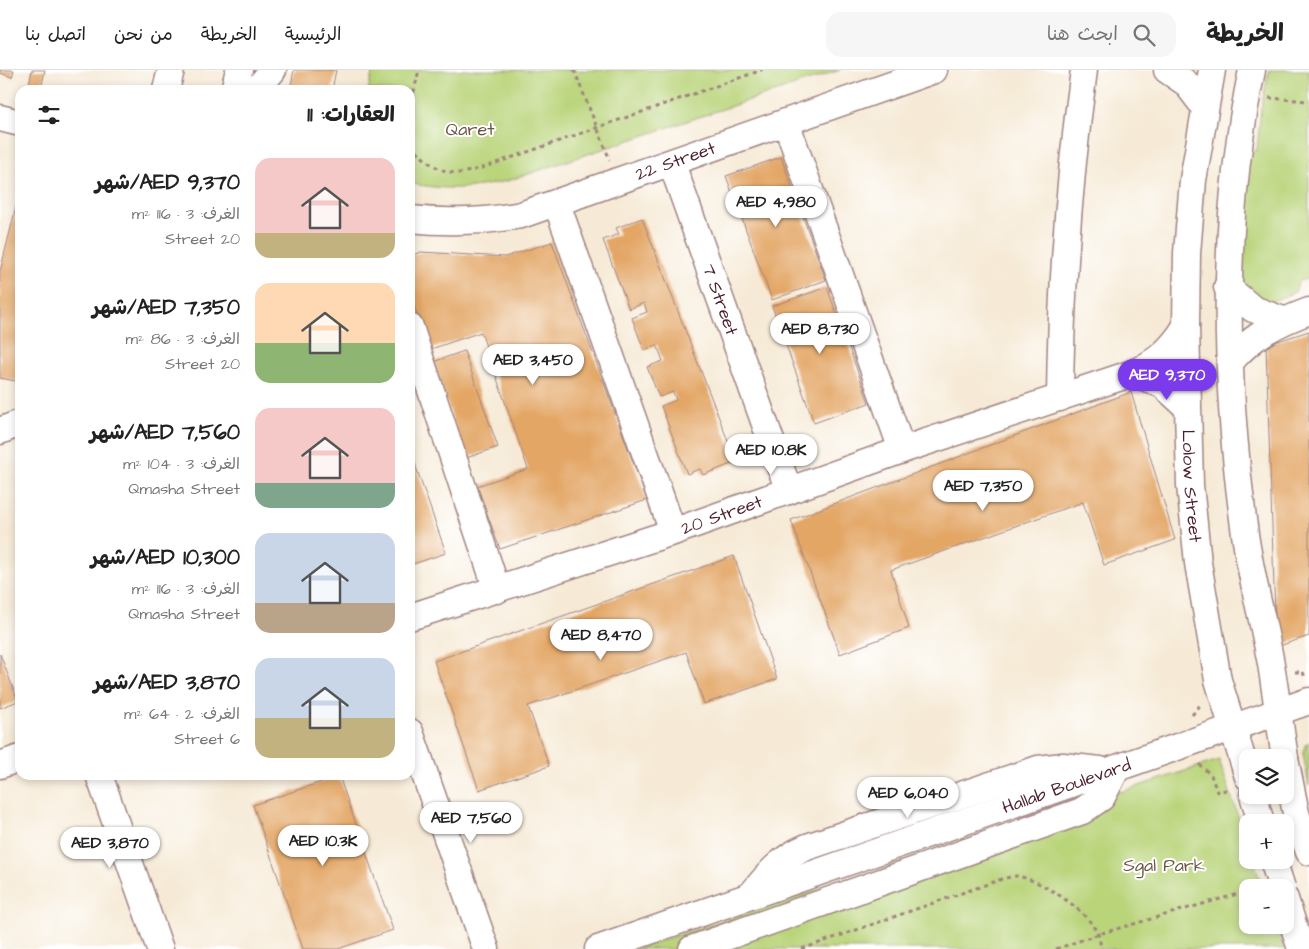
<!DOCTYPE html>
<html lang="ar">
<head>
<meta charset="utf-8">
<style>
	:root { --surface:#fff; --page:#f6f6f6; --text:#222; --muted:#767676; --line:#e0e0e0; --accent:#7c3aed }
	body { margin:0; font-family:"Architects Daughter","Playpen Sans Arabic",sans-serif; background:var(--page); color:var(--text); direction:rtl; height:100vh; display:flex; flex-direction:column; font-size:19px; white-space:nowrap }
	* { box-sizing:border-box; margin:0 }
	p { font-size:16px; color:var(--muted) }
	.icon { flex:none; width:28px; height:28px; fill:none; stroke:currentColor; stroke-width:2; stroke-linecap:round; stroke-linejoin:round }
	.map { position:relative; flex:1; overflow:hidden; direction:ltr }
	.side { position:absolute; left:15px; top:15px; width:400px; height:695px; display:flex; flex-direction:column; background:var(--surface); border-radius:15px; box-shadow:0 2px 8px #0003; direction:rtl }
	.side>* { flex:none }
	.fabs { position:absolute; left:1239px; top:679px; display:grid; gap:10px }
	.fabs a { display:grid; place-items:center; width:55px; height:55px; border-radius:10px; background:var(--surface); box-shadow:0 2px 8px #0003; font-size:25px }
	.price { position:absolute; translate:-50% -42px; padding:0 11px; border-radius:18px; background:#fff; color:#222; font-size:16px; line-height:32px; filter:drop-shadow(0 1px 2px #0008) }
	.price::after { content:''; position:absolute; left:50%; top:30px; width:15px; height:11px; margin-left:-8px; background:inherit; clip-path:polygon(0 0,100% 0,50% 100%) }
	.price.active { background:var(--accent); color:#fff }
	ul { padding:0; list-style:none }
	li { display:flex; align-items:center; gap:15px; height:125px; padding:0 20px }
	li span { display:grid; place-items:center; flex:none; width:140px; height:100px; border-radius:15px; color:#555 }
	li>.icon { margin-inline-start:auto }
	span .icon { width:60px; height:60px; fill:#fffc; stroke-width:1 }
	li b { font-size:21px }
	h2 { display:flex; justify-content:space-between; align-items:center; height:60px; padding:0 20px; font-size:21px }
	header { display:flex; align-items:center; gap:30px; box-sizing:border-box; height:70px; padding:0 25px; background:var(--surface); border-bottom:1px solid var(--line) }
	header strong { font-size:24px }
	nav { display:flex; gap:28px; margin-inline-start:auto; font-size:18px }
	.search { width:350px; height:45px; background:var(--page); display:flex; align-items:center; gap:12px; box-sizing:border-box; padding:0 18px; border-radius:15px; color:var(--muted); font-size:19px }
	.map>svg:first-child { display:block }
	.green { fill:#bad47a; stroke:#827a52 }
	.building { fill:#e3a665 }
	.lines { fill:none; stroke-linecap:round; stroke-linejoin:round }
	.minor-casing { stroke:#a08480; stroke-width:29 }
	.path { stroke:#a08480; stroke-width:3; stroke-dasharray:4 4; stroke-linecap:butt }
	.minor { stroke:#fff; stroke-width:26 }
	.minor-bridge-casing { stroke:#a08480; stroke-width:29; stroke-linecap:butt }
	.minor-bridge { stroke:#fff; stroke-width:26 }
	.labels { text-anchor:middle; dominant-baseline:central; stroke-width:4; stroke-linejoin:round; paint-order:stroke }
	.park-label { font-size:18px; fill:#6c5543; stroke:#fff }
	.street-label { font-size:18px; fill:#4a1f2b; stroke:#fff }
</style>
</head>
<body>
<header>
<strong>الخريطة</strong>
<div class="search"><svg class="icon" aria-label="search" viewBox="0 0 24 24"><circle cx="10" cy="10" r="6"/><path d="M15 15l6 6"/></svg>ابحث هنا</div>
<nav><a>الرئيسية</a><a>الخريطة</a><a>من نحن</a><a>اتصل بنا</a></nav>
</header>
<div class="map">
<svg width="1309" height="879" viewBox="0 0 1309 879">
	<rect width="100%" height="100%" fill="#fff"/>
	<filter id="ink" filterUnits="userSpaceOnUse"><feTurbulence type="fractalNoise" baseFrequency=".02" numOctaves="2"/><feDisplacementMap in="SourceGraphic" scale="10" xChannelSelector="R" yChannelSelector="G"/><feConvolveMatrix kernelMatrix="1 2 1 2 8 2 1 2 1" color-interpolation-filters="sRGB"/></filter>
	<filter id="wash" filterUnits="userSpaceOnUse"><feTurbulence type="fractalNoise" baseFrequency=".0096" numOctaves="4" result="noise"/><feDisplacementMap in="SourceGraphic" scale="20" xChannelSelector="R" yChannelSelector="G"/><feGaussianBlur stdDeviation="1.12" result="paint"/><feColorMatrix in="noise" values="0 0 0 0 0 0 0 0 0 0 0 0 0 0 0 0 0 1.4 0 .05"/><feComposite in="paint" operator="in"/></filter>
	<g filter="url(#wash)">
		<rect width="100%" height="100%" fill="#f6ead6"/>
		<g class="green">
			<path d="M373 0H840L507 111C470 119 447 121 410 113V20H368Z"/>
			<path d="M1269 0H1309V208L1299 211 1295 222 1270 232 1236 219 1240 89 1257 80 1261 38Z"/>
			<path d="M1309 672V716L1303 684 1305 675Z"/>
			<path d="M1219 690 1247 773 1248 790H1253L1263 817 1248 818V855H1276L1284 879H635Z"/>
		</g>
		<g id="blocks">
			<g class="building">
				<path d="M0 0H14L12 7 0 3Z"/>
				<path d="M32 0H45L41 20H28Z"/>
				<path d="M294 0H336L332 20H290Z"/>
				<path d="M781 87 826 210 772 230 726 106Z"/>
				<path d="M20 121V296L16 311 0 308V202Z"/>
				<path d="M642 148 736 392 703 405 700 399 687 404 661 336 676 330 673 322 659 327 647 297 663 291 657 275 644 280 632 248 647 242 644 233 629 239 603 170 619 164 616 158Z"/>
				<path d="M552 172 647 430 500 479 477 416 528 399 481 262 431 279 410 226V186L421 182 505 187Z"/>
				<path d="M827 217 869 333 814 353 772 236Z"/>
				<path d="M1309 261V566L1276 577 1266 275Z"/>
				<path d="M464 281 498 377 466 388 433 292Z"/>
				<path d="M1131 322 1175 470 1104 495 1083 432 891 500 909 558 840 584 791 450Z"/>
				<path d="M410 380 446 483 410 495Z"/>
				<path d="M734 486 777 609 704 634 686 582 528 636 549 696 479 720 434 591Z"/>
				<path d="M0 584 18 631 0 638Z"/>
				<path d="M339 706 393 860 338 879H303L253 735Z"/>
			</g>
		</g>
	</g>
	<g filter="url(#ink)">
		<use href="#blocks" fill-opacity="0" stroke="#a08480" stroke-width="1"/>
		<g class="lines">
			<g class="minor-casing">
				<g id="minor">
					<path d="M1167 0 1186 13 1205 38"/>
					<path id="s1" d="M1212 0 1193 110 1187 183 1186 256 1190 415 1198 493 1218 610 1248 707"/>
					<path d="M1252 0C1220 152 1224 311 1245 464 1251 507 1263 550 1271 594 1276 625 1280 656 1285 688"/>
					<path d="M166 20 171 0"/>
					<path d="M234 20 239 0"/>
					<path d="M256 20 273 0"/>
					<path d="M0 48 20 53"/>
					<path d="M786 52 902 380"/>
					<path id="s2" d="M672 94 789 421"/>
					<path d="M557 134 673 462"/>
					<path id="s3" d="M410 149C448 153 483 152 521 145L934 0"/>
					<path d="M1227 217 1253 239 1283 250"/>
					<path d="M410 257 497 520"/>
					<path d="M1231 291C1253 265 1277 253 1309 241"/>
					<path d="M1133 303 1163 315 1187 337"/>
					<path d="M1060 328C1061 217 1069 109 1084 0"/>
					<path d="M0 361 20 353"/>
					<path id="s4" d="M410 547 673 462 902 380 1133 303C1157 292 1172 279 1186 256"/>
					<path d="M410 662 486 879"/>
					<path d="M1285 689 1296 743 1309 782"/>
					<path d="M0 695 20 688"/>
					<path d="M99 705 160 879"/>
					<path d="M1253 725 1261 752"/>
					<path d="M751 825C768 804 782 787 807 777L1038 699 1063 696 1100 700"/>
					<path d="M1285 829 1301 879"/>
					<path id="s5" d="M598 879 1309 631"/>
					<path d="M692 879 1082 741 1102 727 1117 698"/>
				</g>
			</g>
			<g class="path">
				<path d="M574 0 610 90"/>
				<path d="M1269 28 1309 31"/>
				<path d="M410 38 419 0"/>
				<path d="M410 66C415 86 438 103 459 103 465 103 472 100 479 99L762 0"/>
				<path d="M1295 602H1303L1305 608"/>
				<path d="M1192 645 1201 634"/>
				<path d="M1199 694 1211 705 1217 722 1230 719"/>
				<path d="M802 879 1002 809C1007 808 1013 806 1017 806 1042 810 1088 841 1098 864 1100 868 1100 874 1101 879"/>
				<path d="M1056 879 1099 864 1248 821"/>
			</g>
			<use href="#minor" class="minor"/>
			<g class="minor-bridge-casing">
				<path id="minor-bridge" d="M1273 790 1282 818"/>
			</g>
			<use href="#minor-bridge" class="minor-bridge"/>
		</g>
	</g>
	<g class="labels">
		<g class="park-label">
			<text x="470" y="59">Qaret</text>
			<text x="1164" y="795">Sgal Park</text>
		</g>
		<g class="street-label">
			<text stroke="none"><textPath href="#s3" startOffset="275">22 Street</textPath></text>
			<text stroke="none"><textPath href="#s2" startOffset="144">7 Street</textPath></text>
			<text stroke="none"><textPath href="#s1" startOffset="418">Lolow Street</textPath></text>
			<text stroke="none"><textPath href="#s4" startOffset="328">20 Street</textPath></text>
			<text stroke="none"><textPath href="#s5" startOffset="496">Hallab Boulevard</textPath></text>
		</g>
	</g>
</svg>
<div class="fabs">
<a><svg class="icon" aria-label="layers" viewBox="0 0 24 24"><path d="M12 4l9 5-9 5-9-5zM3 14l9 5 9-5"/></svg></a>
<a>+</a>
<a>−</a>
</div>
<b class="price" style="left:776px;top:158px">AED 4,980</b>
<b class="price" style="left:820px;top:285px">AED 8,730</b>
<b class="price" style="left:533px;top:316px">AED 3,450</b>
<b class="price active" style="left:1167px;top:331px">AED 9,370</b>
<b class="price" style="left:771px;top:406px">AED 10.8K</b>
<b class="price" style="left:983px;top:442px">AED 7,350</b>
<b class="price" style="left:601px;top:591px">AED 8,470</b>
<b class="price" style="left:908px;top:749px">AED 6,040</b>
<b class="price" style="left:471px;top:774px">AED 7,560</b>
<b class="price" style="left:323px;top:797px">AED 10.3K</b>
<b class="price" style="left:110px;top:799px">AED 3,870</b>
<section class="side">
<h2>العقارات: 11<svg class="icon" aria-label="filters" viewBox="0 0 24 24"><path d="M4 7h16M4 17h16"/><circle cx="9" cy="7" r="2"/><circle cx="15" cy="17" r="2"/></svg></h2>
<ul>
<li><span style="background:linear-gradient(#f6c9c9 75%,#c2b280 0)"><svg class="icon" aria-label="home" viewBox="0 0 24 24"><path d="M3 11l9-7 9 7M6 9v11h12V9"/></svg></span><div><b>AED 9,370/شهر</b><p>الغرف: 3 · 116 m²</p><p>20 Street</p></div></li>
<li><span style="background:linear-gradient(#ffd9b3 60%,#8fb573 0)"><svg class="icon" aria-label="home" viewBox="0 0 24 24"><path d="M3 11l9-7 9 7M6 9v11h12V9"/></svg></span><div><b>AED 7,350/شهر</b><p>الغرف: 3 · 86 m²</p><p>20 Street</p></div></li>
<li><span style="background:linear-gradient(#f6c9c9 75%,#7fa58c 0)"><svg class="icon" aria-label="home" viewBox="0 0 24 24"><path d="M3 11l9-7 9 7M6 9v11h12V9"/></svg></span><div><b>AED 7,560/شهر</b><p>الغرف: 3 · 104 m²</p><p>Qmasha Street</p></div></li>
<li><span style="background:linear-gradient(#c9d6e8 70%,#b9a48a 0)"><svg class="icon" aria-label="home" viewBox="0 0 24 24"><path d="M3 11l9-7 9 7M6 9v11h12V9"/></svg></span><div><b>AED 10,300/شهر</b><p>الغرف: 3 · 116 m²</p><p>Qmasha Street</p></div></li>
<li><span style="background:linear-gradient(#c9d6e8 60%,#c2b280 0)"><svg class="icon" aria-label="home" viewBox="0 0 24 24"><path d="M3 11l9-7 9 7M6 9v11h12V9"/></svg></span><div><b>AED 3,870/شهر</b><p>الغرف: 2 · 64 m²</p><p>6 Street</p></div></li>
</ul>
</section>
</div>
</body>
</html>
